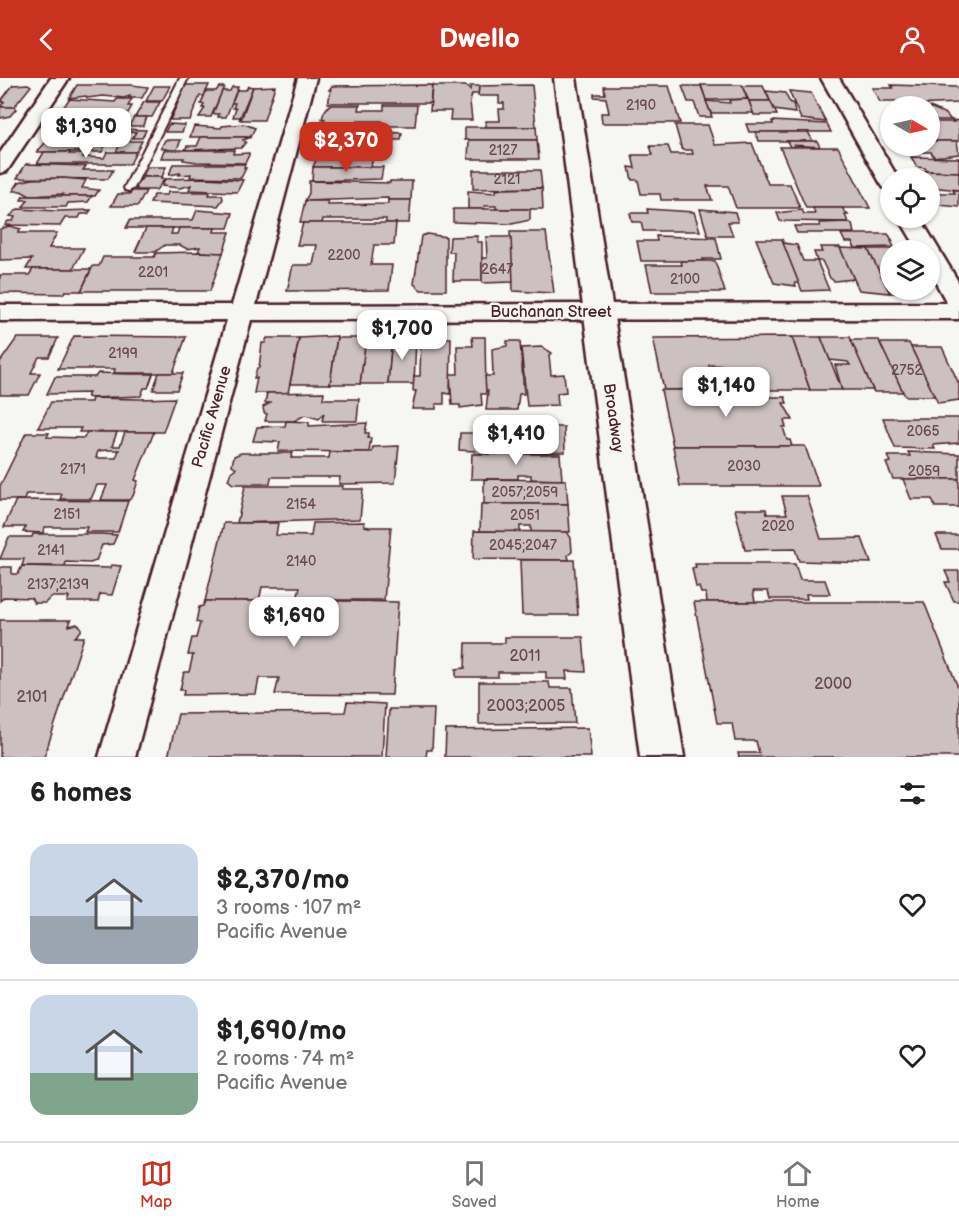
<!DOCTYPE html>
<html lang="en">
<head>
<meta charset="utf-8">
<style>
	:root { --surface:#fff; --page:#f2f2f2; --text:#222; --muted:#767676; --line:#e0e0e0; --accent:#c8321e }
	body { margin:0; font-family:"Balsamiq Sans",sans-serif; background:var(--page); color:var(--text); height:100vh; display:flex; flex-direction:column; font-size:22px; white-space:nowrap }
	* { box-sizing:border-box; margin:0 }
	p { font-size:20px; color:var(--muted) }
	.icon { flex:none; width:33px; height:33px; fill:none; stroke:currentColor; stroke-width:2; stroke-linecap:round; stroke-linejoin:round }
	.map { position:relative; height:679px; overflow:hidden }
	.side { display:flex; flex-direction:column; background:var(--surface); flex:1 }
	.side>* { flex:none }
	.needle { width:39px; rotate:99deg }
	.buttons { position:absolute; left:880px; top:18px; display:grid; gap:12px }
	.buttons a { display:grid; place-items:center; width:60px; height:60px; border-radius:50%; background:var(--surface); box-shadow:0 2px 4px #0004; font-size:30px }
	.price { position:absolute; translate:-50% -51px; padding:0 14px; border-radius:12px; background:#fff; color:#222; font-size:20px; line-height:39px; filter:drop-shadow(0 2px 3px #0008) }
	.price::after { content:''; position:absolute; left:50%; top:36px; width:18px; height:14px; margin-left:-9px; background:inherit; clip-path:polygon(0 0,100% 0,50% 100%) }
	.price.current { background:var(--accent); color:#fff }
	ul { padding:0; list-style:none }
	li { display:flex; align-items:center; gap:18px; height:150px; padding:0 30px }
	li+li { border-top:2px solid var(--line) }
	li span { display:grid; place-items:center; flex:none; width:168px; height:120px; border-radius:18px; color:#555 }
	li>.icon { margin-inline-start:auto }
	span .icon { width:72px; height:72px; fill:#fffc; stroke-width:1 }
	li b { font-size:26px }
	h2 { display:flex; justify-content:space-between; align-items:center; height:72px; padding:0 30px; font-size:26px }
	header { display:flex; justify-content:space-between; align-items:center; height:78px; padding:0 30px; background:var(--accent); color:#fff; font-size:27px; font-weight:800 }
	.tabs { display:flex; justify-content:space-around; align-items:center; height:84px; border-top:2px solid var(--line); background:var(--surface); font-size:16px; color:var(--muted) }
	.tabs a { display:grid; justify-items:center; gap:3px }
	.tabs .current { color:var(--accent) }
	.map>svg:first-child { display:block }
	.building { fill:#ccc1c0; stroke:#4a1f2b; stroke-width:1.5; fill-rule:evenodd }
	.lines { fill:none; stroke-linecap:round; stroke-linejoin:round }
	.service-casing { stroke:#4a1f2b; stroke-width:4 }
	.minor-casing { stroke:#4a1f2b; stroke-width:5 }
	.tertiary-casing { stroke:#4a1f2b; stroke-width:5 }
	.service { fill:#f6f6f2; fill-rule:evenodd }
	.minor { fill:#f6f6f2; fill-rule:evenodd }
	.tertiary { fill:#f6f6f2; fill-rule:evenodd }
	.labels { text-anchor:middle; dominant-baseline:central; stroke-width:5; stroke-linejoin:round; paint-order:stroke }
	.number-label { font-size:14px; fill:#6a4850 }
	.street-label { font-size:16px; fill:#4a1f2b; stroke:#f6f6f2 }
	.near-number-label { font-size:16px; fill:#6a4850 }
</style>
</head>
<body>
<header><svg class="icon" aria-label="back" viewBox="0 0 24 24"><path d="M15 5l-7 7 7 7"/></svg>Dwello<svg class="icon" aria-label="person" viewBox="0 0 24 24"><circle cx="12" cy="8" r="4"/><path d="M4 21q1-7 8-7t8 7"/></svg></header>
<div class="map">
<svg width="959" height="679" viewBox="0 0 959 679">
	<rect width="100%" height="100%" fill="#f6f6f2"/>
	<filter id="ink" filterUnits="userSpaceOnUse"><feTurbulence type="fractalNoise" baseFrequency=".0167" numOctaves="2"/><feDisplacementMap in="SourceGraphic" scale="12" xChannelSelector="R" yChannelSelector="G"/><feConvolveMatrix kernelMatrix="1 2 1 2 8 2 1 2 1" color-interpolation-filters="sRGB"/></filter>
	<g filter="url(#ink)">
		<g class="building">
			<path d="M28 6 31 8 14 29H0L4 24H0L13 7Z"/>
			<path d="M77 7H131L148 9 142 20H129L130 18 124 20 103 18 87 20 86 18 69 20Z"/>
			<path d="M186 7H209L204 18H200L190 42H170Z"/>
			<path d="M432 7 430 25H328L331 12H329L332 8Z"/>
			<path d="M532 7 536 49H486V43H500L499 31H504V25H499V18H478L479 8Z"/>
			<path d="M701 7H742L747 21 706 22Z"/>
			<path d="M891 7 956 9 959 13V25L910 27 908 24H880L872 10H893Z"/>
			<path d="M154 8H170L162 23H146Z"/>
			<path d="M248 8 253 9 239 42 241 39H233L236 30H233L235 25H231L237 12H246Z"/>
			<path d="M275 8 264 42H241L253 9Z"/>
			<path d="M432 8H465L470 12V8H479L478 16H472L470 24 472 42H450L451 33H430Z"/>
			<path d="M604 8H669L680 45H602L601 35H609L606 20 594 19V16H605Z"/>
			<path d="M682 8H701L712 39H699L694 24H688Z"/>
			<path d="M742 8H763L770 23H749Z"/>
			<path d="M219 9H224L211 39H199L205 30H202L204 26H201L206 13H216Z"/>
			<path d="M232 9H238L226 39H218L219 36H213L222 13H230Z"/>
			<path d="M766 13 785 15 790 25H793L795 35 774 32Z"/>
			<path d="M789 13 811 15 826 44 801 41Z"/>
			<path d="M69 21 115 24 117 21H132L128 28H132L128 35H110L101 40 58 38Z"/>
			<path d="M748 21 754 35H711L706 23 730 25 729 22Z"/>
			<path d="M749 23H770L777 37H754Z"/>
			<path d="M144 24H160L152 39H135Z"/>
			<path d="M329 27H360L359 32H384V27H417L415 48H382V43H358L357 48H322L325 41H322L324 34Z"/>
			<path d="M0 29H14L16 31 10 38 0 40Z"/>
			<path d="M930 29 946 36 951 42H930Z"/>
			<path d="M134 39H147L143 48H129Z"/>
			<path d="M59 40H86L83 46H93L97 40H122L117 50H52Z"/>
			<path d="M952 42 959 43V63H930V44H954Z"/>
			<path d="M772 43 827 46 831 54H749L746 46H773Z"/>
			<path d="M169 46 185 47 182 54H165Z"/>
			<path d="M244 46 255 50 250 59H190L194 48 221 50 222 48Z"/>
			<path d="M675 47H708L715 67 752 65 768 106H790L800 130H736L728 108H707L712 122H661L660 116H641L638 102H632L629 89 635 90 632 77H653L650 68H668L671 76H693L692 72H682Z"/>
			<path d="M465 49H536L537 62H465Z"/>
			<path d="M98 50 146 52 142 60H132L136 54H130L123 63H51L58 52Z"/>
			<path d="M332 52 402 55 401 62H388V66H333L334 62 327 60 328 53Z"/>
			<path d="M755 54H808L813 63H759Z"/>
			<path d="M201 59H244L249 60 243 62 246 64 241 70 185 72 187 68H197Z"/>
			<path d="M165 62H181L176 73 161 70Z"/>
			<path d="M469 62H537L539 81H468Z"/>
			<path d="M93 63 91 66H106L102 74H37L45 65Z"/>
			<path d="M122 63H142L136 74H116Z"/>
			<path d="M787 63H817L820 69 794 67 795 69H790Z"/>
			<path d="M930 63H957L959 76 934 79 931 74H910L906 68H930Z"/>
			<path d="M319 66H388L387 77H318Z"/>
			<path d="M780 69H838L870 130H806Z"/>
			<path d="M164 72H234L233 76 249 75V77L245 85 197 84 183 82 184 80H161Z"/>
			<path d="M44 74H70L69 76H85L83 79 104 80 107 74H136L130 86H37Z"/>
			<path d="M318 77H373L371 89H313Z"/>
			<path d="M911 79 959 80V94L927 93 925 90 917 89Z"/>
			<path d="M26 86 86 88 83 92H113L108 101 17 100Z"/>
			<path d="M173 86H245L244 90H246L241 100 190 99 191 96 179 97 180 95 169 97Z"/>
			<path d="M147 89H166L162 99H143Z"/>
			<path d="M313 89H383L381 101 312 103Z"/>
			<path d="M473 92H540L542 110 473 111Z"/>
			<path d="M920 93 959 94V112L930 109V100H924Z"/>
			<path d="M143 99H162L161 101H165L156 112H136L137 110H134Z"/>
			<path d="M63 100 86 102 82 110 99 112 95 118H62L63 116 30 118 21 113H13L19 104 32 101Z"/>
			<path d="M204 100 243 102 237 114 189 112 191 107 180 110 162 108 165 101Z"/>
			<path d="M309 103 390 105V103H412L411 122H388V120L305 123 309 115Z"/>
			<path d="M542 110 543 131H496V128H484V131H468V113L496 115V112L503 111Z"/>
			<path d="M953 112H959V129L939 127 934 115H955Z"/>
			<path d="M132 113H146L138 128H111L118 116H130Z"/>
			<path d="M168 114H210L209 117H222L223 121 218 128 150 125 154 117H167Z"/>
			<path d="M23 118H92L88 124 68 125 66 129H23L28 122H21Z"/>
			<path d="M388 122H411L409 145H386V141H323L322 145H300L305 123H328L327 127 388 126Z"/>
			<path d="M813 130H842L848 137H845L848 144 780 143 777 135 802 132 804 136H815Z"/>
			<path d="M18 131 58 133 91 132 88 136H81L79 140H65L60 148 5 147 8 143H13L15 139 10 138Z"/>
			<path d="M453 131H530V142L512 146 453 144Z"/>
			<path d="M647 131 694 134 700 153H643L641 144H632L630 135H648Z"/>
			<path d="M700 131 735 134 738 144H728L733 158H708Z"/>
			<path d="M197 132 233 135 228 150H126L130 142H193Z"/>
			<path d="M848 144 852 146 854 155H797L794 148H820L819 145Z"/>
			<path d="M303 145H396L394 167H374L371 187H392L389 212 287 213 293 187H313L317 167H297Z"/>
			<path d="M9 148 21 151 18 155H57L49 170H84L73 191H26L32 181 0 182V151Z"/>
			<path d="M146 150H173L171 156H177L179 150H215L214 154H230L223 175 198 174 200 169 187 171 180 167H165L155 174H135Z"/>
			<path d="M510 154H546L554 215 513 213Z"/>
			<path d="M427 156 446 159V212H421L414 206 421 158Z"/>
			<path d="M841 156H888L893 163H891L894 169 855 170 852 164H845Z"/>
			<path d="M477 158V164H482V203H453L454 174H449L450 159Z"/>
			<path d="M656 158 716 160 721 181H703L704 183H641L637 163H657Z"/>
			<path d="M486 159H511L513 204 482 205V180H487Z"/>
			<path d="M756 161H782L799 205H795L796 208 774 205Z"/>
			<path d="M783 165 797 167 803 183H817L829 212 802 213Z"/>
			<path d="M820 169H840L854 201 834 203 830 200 822 183H817L814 174H822Z"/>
			<path d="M840 170 868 171 890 215 859 212Z"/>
			<path d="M868 171H893L891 212H918L920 214 890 215Z"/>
			<path d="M198 174 223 175 210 213H81L93 188H99L103 179H154L156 175Z"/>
			<path d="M681 183H715L725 214H652L646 187H682Z"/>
			<path d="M33 191H91L81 213H65L63 216 0 215V197H29Z"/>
			<path d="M74 258 186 259 173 295H114L115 291H58Z"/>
			<path d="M337 258 330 306H290L299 260Z"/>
			<path d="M366 258 392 260 388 306H360Z"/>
			<path d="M472 259H485L486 316H481L482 327 460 330V327H452L450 296H458L457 268H473Z"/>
			<path d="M792 259 810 312H739L732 288 709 287 715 311 664 312 653 260Z"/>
			<path d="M792 259H821L842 312H810Z"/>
			<path d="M821 259H850L873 312H842L835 287H850L848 284 830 282Z"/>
			<path d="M17 260H58L49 279H39L31 295H40L29 317H0V284Z"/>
			<path d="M267 260H299L288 315H254L257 300H254L257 290H259L262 265H265Z"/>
			<path d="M337 260H366L360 306H330Z"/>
			<path d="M392 260H416L414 306H388Z"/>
			<path d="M421 260H451L450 316 444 315V326H436V331H412L416 313H413L414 298H420Z"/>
			<path d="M851 262H879L903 314H874Z"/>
			<path d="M507 263H520L524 316H519L517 332H486L488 313H486L485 298H493L492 271 507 268Z"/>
			<path d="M880 265H909L935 318H905Z"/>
			<path d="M542 269 552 275 549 277 551 297 564 296 566 314 557 315 558 327 527 328 521 270Z"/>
			<path d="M911 269H942L959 306V322L938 325Z"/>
			<path d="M98 295 127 296H153L148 310H144L141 318 92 320 87 319 89 315 47 316 55 299H95Z"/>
			<path d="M159 295H183L177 312H153Z"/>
			<path d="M661 312H768L770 319H785L787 325H783L793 342H784L786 349H783L787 362H790L792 368H673Z"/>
			<path d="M324 314 323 321H359L357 343H322L324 335 319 341 305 337 294 343H265L267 336 264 335 263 329 270 325H265L267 315Z"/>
			<path d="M92 320 140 321 175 320 163 354H79L81 350H38L51 324H91Z"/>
			<path d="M883 340H959V365L933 367 935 371 895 370Z"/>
			<path d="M286 343 309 344V348L367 345 365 355H369L368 360H371L369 374 278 373 280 364 253 363 257 349 285 348Z"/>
			<path d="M476 349H564L565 374 475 376V373L459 372 460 355H476Z"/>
			<path d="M87 354H117L112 368H120L125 354H154L135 402 138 403 133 418 129 422H101L107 407H97L91 421H60L62 416H26L24 422H0V408L26 355H49L47 359 84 360ZM107 372H119L116 380H96L98 373Z"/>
			<path d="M399 368 395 405 339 406 340 399H271L270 406H233L228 402 231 394 236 390 232 387 234 378 241 375H293L291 380H329L330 374H372L373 369Z"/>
			<path d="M673 368H805L819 408H680Z"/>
			<path d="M908 374 959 376V401H893L886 385 891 384 888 378H910Z"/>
			<path d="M472 376H560L562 402 531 401V397H518V401H471Z"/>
			<path d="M484 401 566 402 568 426H484Z"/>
			<path d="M903 401H959V429H935L932 421H911Z"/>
			<path d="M245 408H343L342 411H363L360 441 237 445Z"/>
			<path d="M782 418H807L821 461 862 460 871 485 799 483 795 471 745 472 735 431H766L767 436H787Z"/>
			<path d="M16 422 128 423 118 454H85L87 449H45L43 455 23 454 26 449H4Z"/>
			<path d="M481 426H568L570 454H531V448H520V454L480 453Z"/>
			<path d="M365 444 364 448 369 449H391L384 522H297L300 509H262L259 523H205L224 445H278L276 457 311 458 313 445Z"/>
			<path d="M474 453 567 454 571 460 572 474 568 477 569 482 473 481Z"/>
			<path d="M33 456H100L117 457 113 466 102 467 96 483 90 485 66 484 65 488H22L24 481H0L9 459H32Z"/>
			<path d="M936 457H959V471H942Z"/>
			<path d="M520 482H574L578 537H522Z"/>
			<path d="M695 486H795L800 502H825L830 516H806L807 521H770L768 513H753L755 524H707L706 515H701L699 509H696L692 490 696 489Z"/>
			<path d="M111 487 121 488 112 517 100 516 98 524H67L69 519H51L45 525H34L31 520 4 519 0 523V490L2 489H12V496H18L22 488 110 490Z"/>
			<path d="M945 493H959V523H954L945 504H950Z"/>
			<path d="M291 522 398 524 392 617 275 616 279 600H259L256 616 183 617 184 612H180L184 594H189L193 577H188L192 560H196L200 545 196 544 199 529 203 528 205 523H274L270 539H288Z"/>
			<path d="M694 524H924L959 612V679H739L738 675H759L756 663H735L732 645H717Z"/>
			<path d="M0 542H71L69 548 77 546 81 549V553L75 559H84L44 679H0Z"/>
			<path d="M505 559H583L586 594 566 593 567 601H546V594H498V599H456V591L465 590 466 565H505Z"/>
			<path d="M479 604H549L550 610H572L575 645 479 646Z"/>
			<path d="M347 624 385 626 382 679H168L178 636 345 634Z"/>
			<path d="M389 631H434L432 672H427L426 679H386Z"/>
			<path d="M588 650 591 679H445L446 652Z"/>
		</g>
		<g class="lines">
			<g class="service-casing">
				<path id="service" d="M180 0H188L134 110 129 113 125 112 124 110Z"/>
			</g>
			<g class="minor-casing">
				<g id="minor">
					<path d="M51 0H69L7 93 0 95V75Z"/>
					<path d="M298 0H316L256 227 947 225 930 194V172H918L899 140H920L959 205V241L251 242 135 679H99L227 242 0 243V227H232Z"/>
					<path d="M821 0H839L898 100H891V112L884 110 881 106Z"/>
				</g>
			</g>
			<g class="tertiary-casing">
				<path id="tertiary" d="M554 0H576L684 679H640Z"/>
			</g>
			<use href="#service" class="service"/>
			<use href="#minor" class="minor"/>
			<use href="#tertiary" class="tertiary"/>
		</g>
	</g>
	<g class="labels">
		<g class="number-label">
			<text x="641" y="27">2190</text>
			<text x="503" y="72">2127</text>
			<text x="507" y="101">2121</text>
			<text x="344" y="177">2200</text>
			<text x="497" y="191">2647</text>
			<text x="153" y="194">2201</text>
			<text x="685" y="201">2100</text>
			<text x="123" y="275">2199</text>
			<text x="907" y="292">2752</text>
			<text x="923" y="353">2065</text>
			<text x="744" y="388">2030</text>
			<text x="73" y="391">2171</text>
			<text x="924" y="393">2059</text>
			<text x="525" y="414">2057;2059</text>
			<text x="301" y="426">2154</text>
			<text x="67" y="436">2151</text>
			<text x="525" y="437">2051</text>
			<text x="778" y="448">2020</text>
			<text x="523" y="467">2045;2047</text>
			<text x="51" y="472">2141</text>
			<text x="301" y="483">2140</text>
			<text x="58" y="506">2137;2139</text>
		</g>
		<g class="street-label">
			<text x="551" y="234">Buchanan Street</text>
			<text transform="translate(212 339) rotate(-74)">Pacific Avenue</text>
			<text transform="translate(613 340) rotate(82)">Broadway</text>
		</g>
		<g class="near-number-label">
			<text x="525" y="578">2011</text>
			<text x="833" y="606">2000</text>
			<text x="32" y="619">2101</text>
			<text x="526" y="628">2003;2005</text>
		</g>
	</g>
</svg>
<div class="buttons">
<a><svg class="needle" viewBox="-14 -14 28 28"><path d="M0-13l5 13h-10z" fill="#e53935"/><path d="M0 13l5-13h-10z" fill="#767676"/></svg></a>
<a><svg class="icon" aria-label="locate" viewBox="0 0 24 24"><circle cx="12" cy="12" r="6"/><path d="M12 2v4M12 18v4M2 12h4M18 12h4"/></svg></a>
<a><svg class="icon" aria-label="layers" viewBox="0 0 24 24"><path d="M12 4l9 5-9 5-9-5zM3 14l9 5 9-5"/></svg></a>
</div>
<b class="price" style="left:86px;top:81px">$1,390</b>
<b class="price current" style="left:346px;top:95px">$2,370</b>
<b class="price" style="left:402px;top:283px">$1,700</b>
<b class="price" style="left:726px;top:340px">$1,140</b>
<b class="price" style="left:516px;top:388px">$1,410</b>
<b class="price" style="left:294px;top:570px">$1,690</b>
</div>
<section class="side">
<h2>6 homes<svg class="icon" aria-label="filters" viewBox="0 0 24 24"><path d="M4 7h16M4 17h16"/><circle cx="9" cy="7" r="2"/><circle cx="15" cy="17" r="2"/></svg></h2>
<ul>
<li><span style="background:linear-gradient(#c9d6e8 60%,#9aa5b1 0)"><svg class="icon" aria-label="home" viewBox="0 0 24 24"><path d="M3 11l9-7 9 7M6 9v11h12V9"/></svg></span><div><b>$2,370/mo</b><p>3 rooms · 107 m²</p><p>Pacific Avenue</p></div><svg class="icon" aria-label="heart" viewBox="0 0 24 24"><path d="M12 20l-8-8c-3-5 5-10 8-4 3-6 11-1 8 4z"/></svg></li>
<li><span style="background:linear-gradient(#c9d6e8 65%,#7fa58c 0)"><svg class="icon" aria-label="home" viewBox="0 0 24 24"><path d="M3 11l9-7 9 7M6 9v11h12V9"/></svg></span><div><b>$1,690/mo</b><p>2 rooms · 74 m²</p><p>Pacific Avenue</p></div><svg class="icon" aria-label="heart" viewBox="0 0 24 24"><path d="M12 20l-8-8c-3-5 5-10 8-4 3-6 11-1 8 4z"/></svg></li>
</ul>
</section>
<nav class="tabs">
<a class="current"><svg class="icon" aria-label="map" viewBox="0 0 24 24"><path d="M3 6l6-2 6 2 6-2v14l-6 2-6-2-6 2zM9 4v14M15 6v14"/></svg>Map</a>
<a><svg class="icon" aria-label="saved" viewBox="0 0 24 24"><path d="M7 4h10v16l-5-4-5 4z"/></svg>Saved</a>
<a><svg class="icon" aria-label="home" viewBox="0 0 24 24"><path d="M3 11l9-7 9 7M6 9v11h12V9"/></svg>Home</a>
</nav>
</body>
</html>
